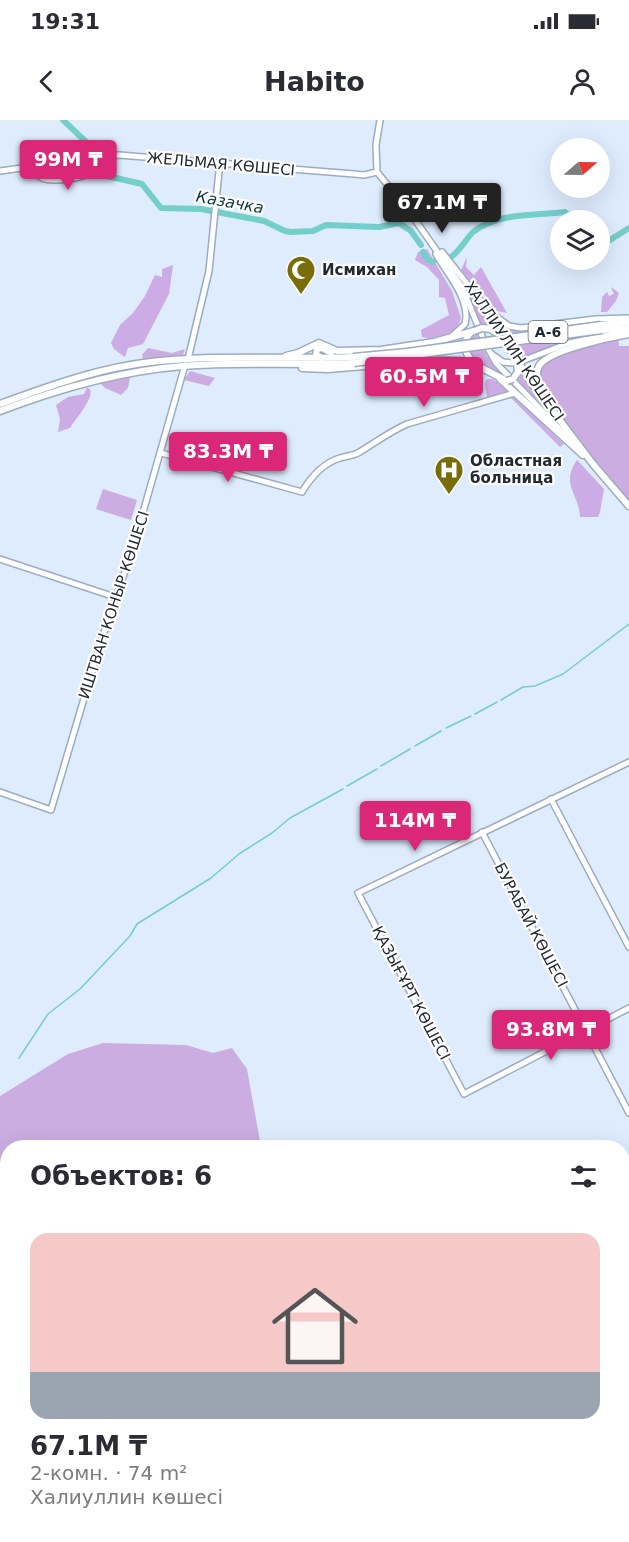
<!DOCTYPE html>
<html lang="ru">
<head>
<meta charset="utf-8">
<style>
	:root { --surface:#fff; --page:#f2f2f3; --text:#2b2b33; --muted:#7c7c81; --line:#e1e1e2; --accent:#db2777 }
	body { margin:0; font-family:"DejaVu Sans",sans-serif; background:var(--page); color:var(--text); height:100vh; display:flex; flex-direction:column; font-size:22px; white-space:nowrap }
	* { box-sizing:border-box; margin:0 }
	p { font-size:20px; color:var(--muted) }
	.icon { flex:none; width:33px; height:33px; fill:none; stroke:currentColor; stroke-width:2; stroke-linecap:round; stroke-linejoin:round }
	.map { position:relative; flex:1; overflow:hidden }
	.panel { position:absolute; left:0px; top:1020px; width:630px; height:402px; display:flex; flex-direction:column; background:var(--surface); border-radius:24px 24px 0 0; box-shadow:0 6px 24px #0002 }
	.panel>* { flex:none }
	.needle { width:39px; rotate:70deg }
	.controls { position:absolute; left:550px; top:18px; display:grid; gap:12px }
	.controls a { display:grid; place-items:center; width:60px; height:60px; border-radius:50%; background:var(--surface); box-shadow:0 6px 24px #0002; font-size:30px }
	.price { position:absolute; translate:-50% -51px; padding:0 14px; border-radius:6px; background:var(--accent); color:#fff; font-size:20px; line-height:39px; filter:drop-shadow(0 2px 3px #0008) }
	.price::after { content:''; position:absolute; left:50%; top:36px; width:18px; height:14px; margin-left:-9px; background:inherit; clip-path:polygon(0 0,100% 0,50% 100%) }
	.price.selected { background:#222; color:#fff }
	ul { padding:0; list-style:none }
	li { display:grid; align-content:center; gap:12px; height:318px; padding:0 30px }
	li+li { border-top:2px solid var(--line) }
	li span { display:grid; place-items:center; height:186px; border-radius:18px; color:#555 }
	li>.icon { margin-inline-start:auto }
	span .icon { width:108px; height:108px; fill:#fffc; stroke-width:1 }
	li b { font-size:26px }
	h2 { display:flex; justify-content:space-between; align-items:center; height:72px; padding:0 30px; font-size:26px }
	.status { display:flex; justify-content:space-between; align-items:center; height:42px; padding:0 30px; background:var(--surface); direction:ltr }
	.status svg { height:16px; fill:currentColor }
	header { display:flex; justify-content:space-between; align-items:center; height:78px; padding:0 30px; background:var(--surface); font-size:27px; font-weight:700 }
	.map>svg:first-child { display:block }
	.green { fill:#ccade1 }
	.forest { fill:#cdabe4 }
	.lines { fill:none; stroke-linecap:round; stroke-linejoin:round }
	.stream { stroke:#74ceca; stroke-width:1.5 }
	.river { stroke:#74ceca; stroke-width:6 }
	.secondary-casing { stroke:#9bacc0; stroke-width:8 }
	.primary-casing { stroke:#9bacc0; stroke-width:9 }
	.secondary { stroke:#fff; stroke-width:5 }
	.primary { stroke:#fff; stroke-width:6 }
	.primary-bridge-casing { stroke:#9bacc0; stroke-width:9; stroke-linecap:butt }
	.primary-bridge { stroke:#fff; stroke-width:6 }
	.labels { text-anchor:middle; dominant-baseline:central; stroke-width:4.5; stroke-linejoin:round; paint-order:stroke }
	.shield { fill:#fff; stroke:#65696f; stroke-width:1.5 }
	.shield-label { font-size:14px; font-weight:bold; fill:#232931 }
	.street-label { font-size:15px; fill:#232931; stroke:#fff }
	.poi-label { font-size:15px; font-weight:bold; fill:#232931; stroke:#fff; text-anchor:start }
	.water-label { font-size:16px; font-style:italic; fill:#0d3938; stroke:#fff }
</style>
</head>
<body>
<div class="status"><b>19:31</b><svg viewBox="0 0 49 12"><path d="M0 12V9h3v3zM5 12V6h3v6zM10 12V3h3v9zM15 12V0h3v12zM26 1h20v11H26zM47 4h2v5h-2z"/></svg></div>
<header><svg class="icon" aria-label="back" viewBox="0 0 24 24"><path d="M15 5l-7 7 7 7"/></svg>Habito<svg class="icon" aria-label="person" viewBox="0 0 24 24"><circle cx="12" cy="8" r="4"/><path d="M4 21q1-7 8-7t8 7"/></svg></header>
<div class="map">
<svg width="629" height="1422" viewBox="0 0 629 1422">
	<rect width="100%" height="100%" fill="#deecfd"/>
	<g class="green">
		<path d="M458 156 484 189 495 207 481 205Z"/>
		<path d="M614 199 613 201 507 216 500 204 510 209 522 210Z"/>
		<path d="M476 213 487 236 501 254 473 239 466 226 471 215Z"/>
		<path d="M594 213V215L564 221 518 239 511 226Z"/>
		<path d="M618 218 619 226H629V382L586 331 545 274C521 233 591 225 618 218Z"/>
		<path d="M148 228 172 233 185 229 183 235 143 239 142 235Z"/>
		<path d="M190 251C199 253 206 256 215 258L209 266 184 260Z"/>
		<path d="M522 253 565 310 521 266 518 260Z"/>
		<path d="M130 257 128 268 121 275 105 268 100 263Z"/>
		<path d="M103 369 137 380 131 400 96 389Z"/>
		<path d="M103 923 186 925 213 933 232 928 247 949 261 1027 8 1028 7 1264 0 1259V976L68 934Z"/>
		<path d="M623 1212 629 1215V1422H281L282 1418 278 1415 275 1422H224L227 1414 233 1415 235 1419 263 1414H622Z"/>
		<path d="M0 1270 7 1274 8 1414 133 1415 129 1422H0Z"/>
		<path d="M146 1415H207C188 1422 164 1422 146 1415Z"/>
	</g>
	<g class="forest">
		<path d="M427 129 452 171 461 198C458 213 436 221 422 217L421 210 449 195 445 178 439 177V160L427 147 415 140 418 132Z"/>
		<path d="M467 137 466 147 474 155 481 147 507 193 497 191 481 170 479 171 461 150Z"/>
		<path d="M173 145 169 174 143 224 128 228 125 237 114 229 111 223 120 205 133 193 145 176 155 155 162 157V149Z"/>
		<path d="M611 167 619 173 616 181 607 192H601L602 177 607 172 609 176 614 174Z"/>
		<path d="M439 246 464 247 467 256 404 270 400 257 386 250Z"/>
		<path d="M487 259H493L510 273 487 280 485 263Z"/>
		<path d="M87 268 90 269C94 279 76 298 70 308L58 312 60 299 56 285 68 277 84 274Z"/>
		<path d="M514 277 564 324 560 327 511 278Z"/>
		<path d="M577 340 604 369 600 392 598 397H580C579 373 560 365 577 340Z"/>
	</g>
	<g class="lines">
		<g class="stream">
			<path d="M501 580 523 567 535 566 563 554 629 504"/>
			<path d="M475 594 497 582"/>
			<path d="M446 608 471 596"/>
			<path d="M415 626 441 611"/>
			<path d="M381 646 410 629"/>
			<path d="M347 666 377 649"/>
			<path d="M19 938 48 894 80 869 130 816 137 804 211 758 239 734 272 713 290 698 343 669"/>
		</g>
		<g class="river">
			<path d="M63 0 100 35 107 56 142 64 161 88 201 89 264 101 285 111 291 112 313 111 326 105 379 107 399 103 411 111 421 125"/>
			<path d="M600 123 602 125 629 108"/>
			<path d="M423 132 427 139 433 142"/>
			<path d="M451 137C461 130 465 120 473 112 498 92 535 96 565 92L574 100"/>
		</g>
		<g class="secondary-casing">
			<g id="secondary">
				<path d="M380 0 376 25 377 52 414 97"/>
				<path d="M0 51 36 46C37 49 36 52 38 55 44 64 74 59 83 56 98 51 102 35 119 35L354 54 364 55 377 52"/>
				<path d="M411 94 462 167 485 223 496 243 573 323"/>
				<path d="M442 132 484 185 505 219"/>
				<path d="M436 134C447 154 471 179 465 204L452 216"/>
				<path d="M494 195 509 206 521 208 596 199 629 198"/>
				<path d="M493 235 503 242 513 243"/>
				<path d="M188 239 209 151 219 51 225 44"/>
				<path d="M522 241 569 223 629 211"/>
				<path d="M161 333 302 372C311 357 323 343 340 338 346 336 352 336 358 333 375 323 389 312 407 304L515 273"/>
				<path d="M0 439 115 477"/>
				<path d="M629 642 358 773 464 974 629 888"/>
				<path d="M0 672 51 690 101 521 132 431 185 245"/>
				<path d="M551 679 629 827"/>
				<path d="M482 712 629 993"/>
			</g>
		</g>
		<g class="primary-casing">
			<g id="primary">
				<path d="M601 205 629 202"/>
				<path d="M482 208 491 209 501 216 534 266 593 344 629 386"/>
				<path d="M602 210 629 208"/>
				<path d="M471 212C462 222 464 233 473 242"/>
				<path d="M286 236 298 233 319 223 337 231 381 230 434 222 474 211"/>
				<path d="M322 238 316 235 317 229 322 228 331 233"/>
				<path d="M302 248 328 249 436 240 461 241 476 245 507 261"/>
				<path d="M500 259 583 335"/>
				<path d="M513 259 518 252 517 243"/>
				<path d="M540 269C537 262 535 253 539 246 548 230 611 217 629 214"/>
				<path d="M0 284C50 266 98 248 151 242 218 234 286 240 353 237"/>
				<path d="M0 291C60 268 119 251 183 246 240 241 297 246 354 243"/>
			</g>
		</g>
		<use href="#secondary" class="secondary"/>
		<use href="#primary" class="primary"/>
		<g class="primary-bridge-casing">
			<g id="primary-bridge">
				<path d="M474 211 482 208"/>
				<path d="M353 237 407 232 601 205"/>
				<path d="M354 243 602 210"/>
				<path d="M507 261 513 259"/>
			</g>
		</g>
		<use href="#primary-bridge" class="primary-bridge"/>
	</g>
	<defs>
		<g id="mosque-pin" transform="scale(1.5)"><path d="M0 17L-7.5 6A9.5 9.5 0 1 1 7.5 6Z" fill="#786d08" stroke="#fff"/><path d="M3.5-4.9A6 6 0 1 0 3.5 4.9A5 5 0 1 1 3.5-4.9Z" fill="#fff"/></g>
		<g id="hospital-pin" transform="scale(1.5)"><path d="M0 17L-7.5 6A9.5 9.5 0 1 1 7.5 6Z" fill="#786d08" stroke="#fff"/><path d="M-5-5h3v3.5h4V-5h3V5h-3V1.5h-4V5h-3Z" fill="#fff"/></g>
	</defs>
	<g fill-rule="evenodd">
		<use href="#mosque-pin" x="301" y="150"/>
		<use href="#hospital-pin" x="449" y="350"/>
	</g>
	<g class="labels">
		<rect class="shield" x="528.5" y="201" width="39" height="22" rx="4.5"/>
		<g class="shield-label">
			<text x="548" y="212">A-6</text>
		</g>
		<g class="street-label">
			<text transform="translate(221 44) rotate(5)">ЖЕЛЬМАЯ КӨШЕСІ</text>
			<text transform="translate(514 231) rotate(56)">ХАЛЛИУЛИН КӨШЕСІ</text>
			<text transform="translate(114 485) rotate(-72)">ИШТВАН КОНЫР КӨШЕСІ</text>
			<text transform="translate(531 805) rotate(62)">БУРАБАЙ КӨШЕСІ</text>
			<text transform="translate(411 873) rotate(62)">ҚАЗЫҒҰРТ КӨШЕСІ</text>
		</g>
		<g class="poi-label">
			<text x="322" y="150">Исмихан</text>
			<text x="470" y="341">Областная<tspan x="470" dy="17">больница</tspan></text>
		</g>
		<g class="water-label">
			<text transform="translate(230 82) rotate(10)">Казачка</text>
		</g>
	</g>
</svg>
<div class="controls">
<a><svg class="needle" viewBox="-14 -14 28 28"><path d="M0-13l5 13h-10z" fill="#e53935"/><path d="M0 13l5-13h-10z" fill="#7c7c81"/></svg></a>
<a><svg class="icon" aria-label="layers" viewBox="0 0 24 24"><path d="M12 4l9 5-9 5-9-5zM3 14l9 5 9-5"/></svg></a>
</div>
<b class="price" style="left:68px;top:71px">99M ₸</b>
<b class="price selected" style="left:442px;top:114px">67.1M ₸</b>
<b class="price" style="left:424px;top:288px">60.5M ₸</b>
<b class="price" style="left:228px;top:363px">83.3M ₸</b>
<b class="price" style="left:415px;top:732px">114M ₸</b>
<b class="price" style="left:551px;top:941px">93.8M ₸</b>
<section class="panel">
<h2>Объектов: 6<svg class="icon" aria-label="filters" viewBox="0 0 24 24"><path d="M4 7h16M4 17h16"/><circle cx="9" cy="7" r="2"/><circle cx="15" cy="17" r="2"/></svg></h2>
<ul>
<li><span style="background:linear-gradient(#f6c9c9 75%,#9aa5b1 0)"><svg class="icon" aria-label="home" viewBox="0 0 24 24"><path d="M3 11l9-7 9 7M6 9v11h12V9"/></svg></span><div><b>67.1M ₸</b><p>2-комн. · 74 m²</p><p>Халиуллин көшесі</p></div></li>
</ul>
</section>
</div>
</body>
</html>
